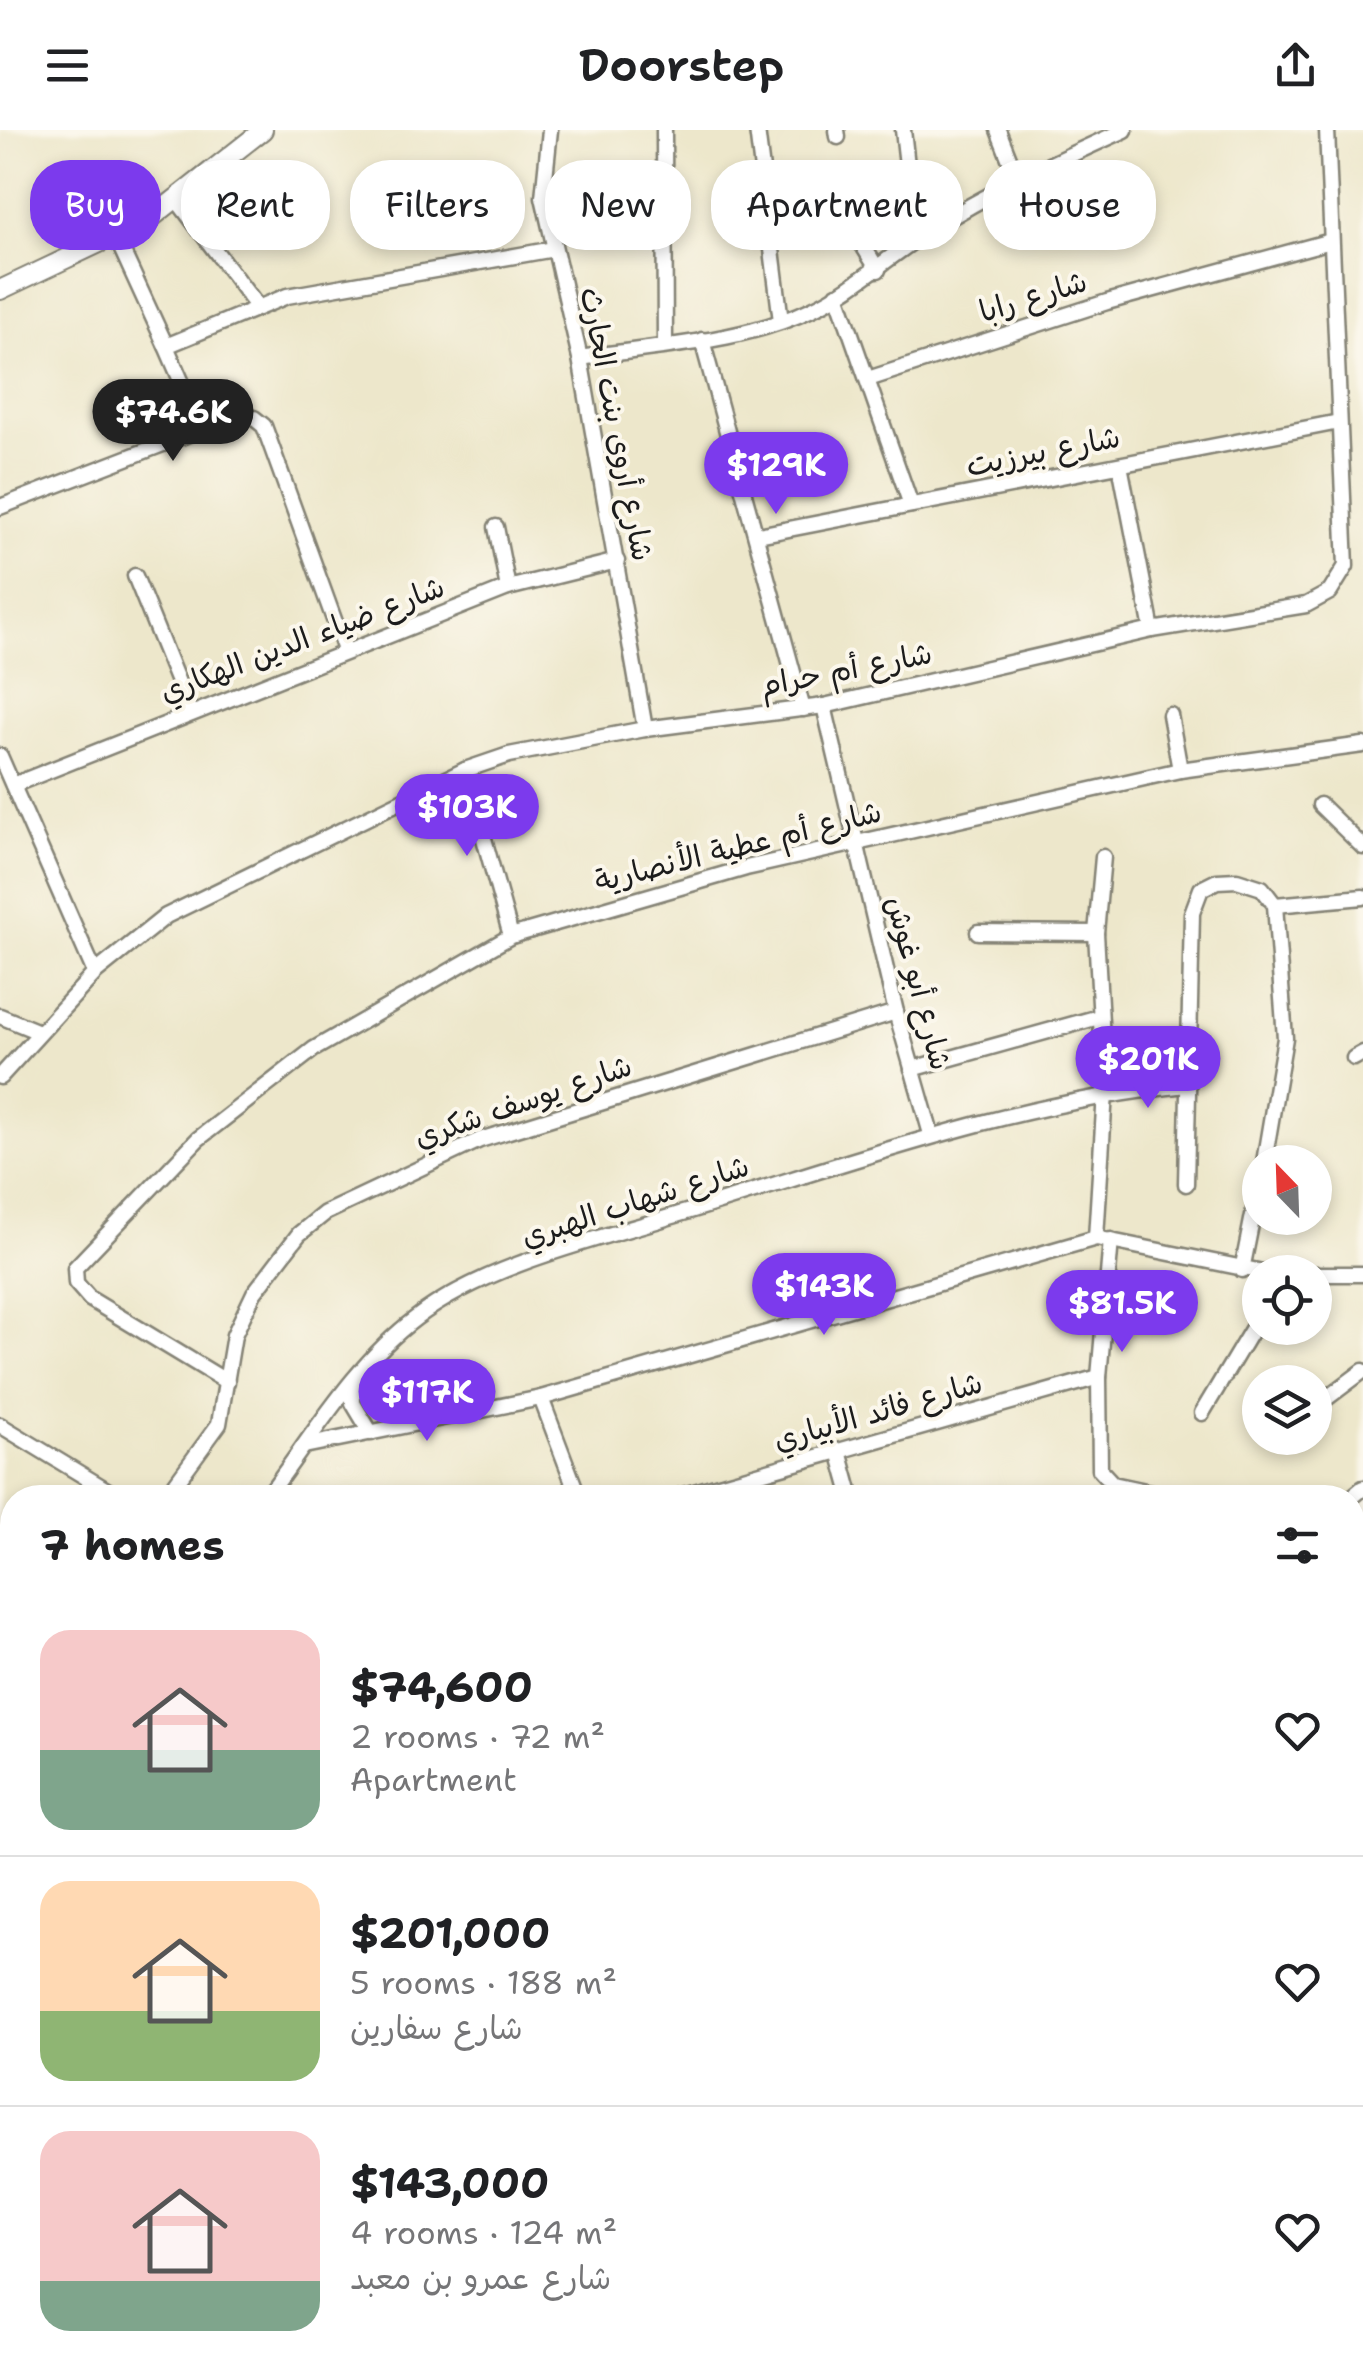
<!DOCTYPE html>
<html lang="en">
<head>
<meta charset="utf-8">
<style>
	:root { --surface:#fff; --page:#f2f2f2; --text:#202124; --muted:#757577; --line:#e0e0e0; --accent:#7c3aed }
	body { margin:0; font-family:"Shantell Sans","Playpen Sans Arabic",sans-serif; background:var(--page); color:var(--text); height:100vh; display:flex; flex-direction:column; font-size:38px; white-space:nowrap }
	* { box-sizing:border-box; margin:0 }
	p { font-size:32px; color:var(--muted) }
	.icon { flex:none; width:55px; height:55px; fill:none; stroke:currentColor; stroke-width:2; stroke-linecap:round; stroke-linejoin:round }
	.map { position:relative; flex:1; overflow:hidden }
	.details { position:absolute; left:0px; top:1355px; width:1365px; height:890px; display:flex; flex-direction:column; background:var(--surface); border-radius:40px 40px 0 0; box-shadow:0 5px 15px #0003 }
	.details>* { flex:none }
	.top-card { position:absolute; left:30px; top:30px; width:1305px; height:90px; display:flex; gap:20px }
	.needle { width:65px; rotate:337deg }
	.controls { position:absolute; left:1242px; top:1015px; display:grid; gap:20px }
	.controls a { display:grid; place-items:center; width:90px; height:90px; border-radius:50%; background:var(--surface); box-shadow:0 5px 15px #0003; font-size:50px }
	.price { position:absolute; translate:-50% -85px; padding:0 22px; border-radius:35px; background:var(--accent); color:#fff; font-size:32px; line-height:65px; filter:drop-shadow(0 2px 5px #0008) }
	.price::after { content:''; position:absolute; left:50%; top:60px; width:30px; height:22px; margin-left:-15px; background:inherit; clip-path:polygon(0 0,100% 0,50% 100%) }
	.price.current { background:#222; color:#fff }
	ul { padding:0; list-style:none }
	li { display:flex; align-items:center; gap:30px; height:250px; padding:0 40px }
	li+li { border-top:2px solid var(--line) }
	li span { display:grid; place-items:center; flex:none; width:280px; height:200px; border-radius:30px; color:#555 }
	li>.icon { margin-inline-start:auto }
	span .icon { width:120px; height:120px; fill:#fffc; stroke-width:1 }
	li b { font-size:42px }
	h2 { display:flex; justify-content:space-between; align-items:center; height:120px; padding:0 40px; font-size:42px }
	.tag { padding:0 35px; border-radius:40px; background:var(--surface); box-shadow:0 5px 15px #0003; font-size:35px; line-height:90px }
	.tag.current { background:var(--accent); color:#fff }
	header { display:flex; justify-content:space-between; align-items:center; height:130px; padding:0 40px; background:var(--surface); font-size:45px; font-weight:600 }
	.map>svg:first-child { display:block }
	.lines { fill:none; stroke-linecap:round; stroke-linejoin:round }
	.street-casing { stroke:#848274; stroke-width:19 }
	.secondary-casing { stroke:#848274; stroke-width:22 }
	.street { stroke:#fff; stroke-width:14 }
	.secondary { stroke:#fff; stroke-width:18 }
	.labels { text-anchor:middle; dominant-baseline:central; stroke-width:8; stroke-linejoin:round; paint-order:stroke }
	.street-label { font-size:30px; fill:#1c1c1c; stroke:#fbf7ec }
</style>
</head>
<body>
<header><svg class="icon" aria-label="menu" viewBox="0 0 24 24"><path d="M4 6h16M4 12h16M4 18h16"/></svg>Doorstep<svg class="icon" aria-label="share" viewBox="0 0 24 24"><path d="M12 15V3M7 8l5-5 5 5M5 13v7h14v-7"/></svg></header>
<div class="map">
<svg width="1363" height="2245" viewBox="0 0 1363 2245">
	<rect width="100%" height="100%" fill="#fbf7ec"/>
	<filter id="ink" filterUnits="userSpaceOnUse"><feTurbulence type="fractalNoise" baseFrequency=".01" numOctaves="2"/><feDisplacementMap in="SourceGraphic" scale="20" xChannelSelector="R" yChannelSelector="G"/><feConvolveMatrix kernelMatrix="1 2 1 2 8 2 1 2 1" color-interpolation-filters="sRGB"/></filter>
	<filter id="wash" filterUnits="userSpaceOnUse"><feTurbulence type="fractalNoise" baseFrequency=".0048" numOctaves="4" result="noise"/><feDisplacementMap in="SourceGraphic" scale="40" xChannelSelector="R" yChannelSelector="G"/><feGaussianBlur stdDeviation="2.25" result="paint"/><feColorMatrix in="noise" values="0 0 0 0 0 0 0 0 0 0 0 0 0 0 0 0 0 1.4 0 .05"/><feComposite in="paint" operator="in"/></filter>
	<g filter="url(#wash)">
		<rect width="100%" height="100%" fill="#ede7cb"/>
	</g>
	<g filter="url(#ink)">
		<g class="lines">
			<g class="street-casing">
				<g id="street">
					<path d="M550 0 543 67 580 228 645 599"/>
					<path d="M664 0 665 215"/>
					<path d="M757 0 781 191"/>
					<path d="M837 0 838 7"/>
					<path d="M903 0 908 44 926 103"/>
					<path d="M998 0 1018 51"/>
					<path d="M177 70 256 175"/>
					<path d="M833 88 857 106 878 140"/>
					<path d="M116 107 166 216"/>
					<path d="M837 164 911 375"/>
					<path d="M702 210 803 579"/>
					<path d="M580 228C656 216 742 213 812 179 854 159 888 127 927 102 989 62 1058 30 1125 0"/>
					<path d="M868 249 1107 172 1331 111"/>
					<path d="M202 299 166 216 287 166 554 119"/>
					<path d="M1120 335 1152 500"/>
					<path d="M0 377 202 299 242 286 254 288 264 296 345 520"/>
					<path d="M496 397 508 458"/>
					<path d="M758 405 1339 292"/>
					<path d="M135 446 190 582"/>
					<path d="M824 576 896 882 931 1004"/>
					<path d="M1170 585 1180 640"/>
					<path d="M0 626 95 843"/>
					<path d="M465 640 511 806"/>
					<path d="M13 655 508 458 617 431"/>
					<path d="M1320 675 1363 717"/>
					<path d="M1275 775 1363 767"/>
					<path d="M978 802 1096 803"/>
					<path d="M0 886 39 902"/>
					<path d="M1354 928 1363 923"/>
					<path d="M912 939 1099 887"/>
					<path d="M0 947 95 843 166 786 465 640 509 625 645 599 824 576 1152 500 1306 475 1330 462 1346 436 1327 0"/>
					<path d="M1186 1054 1192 783 1201 759 1217 751 1237 750 1262 758 1275 775 1285 908 1264 1032"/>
					<path d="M1096 1108 1105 963 1096 803 1103 727"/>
					<path d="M1111 1110 1099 1247 1100 1340 1113 1354 1178 1368"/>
					<path d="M1242 1140 1260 1050"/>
					<path d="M1315 1144H1363"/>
					<path d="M227 1252 90 1169 76 1153 75 1138 198 1009 314 919 511 806 746 738 1180 640 1363 615"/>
					<path d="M353 1254V1273L371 1303"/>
					<path d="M541 1268 579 1368"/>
					<path d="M1315 1277 1363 1241"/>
					<path d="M1202 1283 1260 1186"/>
					<path d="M0 1295 120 1368"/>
					<path d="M304 1316 541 1268 1096 1108 1263 1142"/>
					<path d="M839 1321 852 1368"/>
					<path d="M165 1368 219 1294 234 1205 254 1163 299 1104 325 1083 480 1010 896 882"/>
					<path d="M266 1368C312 1307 355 1234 416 1188 486 1134 599 1109 683 1083 850 1033 1012 972 1187 955"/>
					<path d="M673 1368 1099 1247"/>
					<path d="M1351 1368 1363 1358"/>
					<path d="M1352 1393 1363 1395"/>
					<path d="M0 1510 12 1514"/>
					<path d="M1352 1593H1363"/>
					<path d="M0 1700 12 1704"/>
					<path d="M0 1995 12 1828"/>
					<path d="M1352 2025 1363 2027"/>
					<path d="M0 2030 12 2031"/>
					<path d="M1352 2149 1363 2148"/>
					<path d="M144 2232 150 2245"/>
					<path d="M283 2232 287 2245"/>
					<path d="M1197 2232 1257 2245"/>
					<path d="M634 2245V2232"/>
					<path d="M885 2245 909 2232"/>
					<path d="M1161 2245 1187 2232"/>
					<path d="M1278 2245 1279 2232"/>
				</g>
			</g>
			<g class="secondary-casing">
				<g id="secondary">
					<path d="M0 160 150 89 263 0"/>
					<path d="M1352 1818 1363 1817"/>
					<path d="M0 1849 12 1850"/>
					<path d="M0 1868 12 1871"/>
					<path d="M442 2232 445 2245"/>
					<path d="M1008 2232 1025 2245"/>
				</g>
			</g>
			<use href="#street" class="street"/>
			<use href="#secondary" class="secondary"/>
		</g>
	</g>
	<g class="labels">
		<g class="street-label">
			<text transform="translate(1033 166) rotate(-17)">شارع رابا</text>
			<text transform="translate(617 294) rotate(79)">شارع أروى بنت الحارث</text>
			<text transform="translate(1043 321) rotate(-11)">شارع بيرزيت</text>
			<text transform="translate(302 509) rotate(-21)">شارع ضياء الدين الهكاري</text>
			<text transform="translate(846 539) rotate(-11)">شارع أم حرام</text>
			<text transform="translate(738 716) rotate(-14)">شارع أم عطية الأنصارية</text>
			<text transform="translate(919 853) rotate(75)">شارع أبو غوش</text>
			<text transform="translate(523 971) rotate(-19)">شارع يوسف شكري</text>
			<text transform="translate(635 1071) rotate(-18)">شارع شهاب الهبري</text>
			<text transform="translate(878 1281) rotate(-16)">شارع فائد الأبياري</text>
		</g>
	</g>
</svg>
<div class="controls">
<a><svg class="needle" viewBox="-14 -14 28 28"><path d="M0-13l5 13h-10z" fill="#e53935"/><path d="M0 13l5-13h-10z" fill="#757577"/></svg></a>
<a><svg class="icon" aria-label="locate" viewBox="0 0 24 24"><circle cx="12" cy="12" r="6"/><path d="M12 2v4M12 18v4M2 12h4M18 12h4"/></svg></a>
<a><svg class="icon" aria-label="layers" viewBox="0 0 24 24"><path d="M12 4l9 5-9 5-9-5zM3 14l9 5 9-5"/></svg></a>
</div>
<b class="price current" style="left:173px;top:334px">$74.6K</b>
<b class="price" style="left:776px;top:387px">$129K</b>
<b class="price" style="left:467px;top:729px">$103K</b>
<b class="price" style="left:1148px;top:981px">$201K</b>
<b class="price" style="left:824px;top:1208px">$143K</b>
<b class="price" style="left:1122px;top:1225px">$81.5K</b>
<b class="price" style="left:427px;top:1314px">$117K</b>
<div class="top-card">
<a class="tag current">Buy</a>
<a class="tag">Rent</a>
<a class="tag">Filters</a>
<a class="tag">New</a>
<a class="tag">Apartment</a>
<a class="tag">House</a>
</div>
<section class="details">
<h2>7 homes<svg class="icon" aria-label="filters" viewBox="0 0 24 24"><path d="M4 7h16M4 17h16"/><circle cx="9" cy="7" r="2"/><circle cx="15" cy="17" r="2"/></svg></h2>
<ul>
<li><span style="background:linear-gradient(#f6c9c9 60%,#7fa58c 0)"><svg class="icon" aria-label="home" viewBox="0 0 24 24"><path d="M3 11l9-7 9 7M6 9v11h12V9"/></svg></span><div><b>$74,600</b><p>2 rooms · 72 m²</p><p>Apartment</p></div><svg class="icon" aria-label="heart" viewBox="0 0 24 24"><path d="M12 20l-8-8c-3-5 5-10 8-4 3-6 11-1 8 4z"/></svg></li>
<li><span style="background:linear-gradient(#ffd9b3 65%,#8fb573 0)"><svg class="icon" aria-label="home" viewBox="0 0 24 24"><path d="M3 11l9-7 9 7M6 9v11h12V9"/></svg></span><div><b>$201,000</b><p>5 rooms · 188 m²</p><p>شارع سفارين</p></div><svg class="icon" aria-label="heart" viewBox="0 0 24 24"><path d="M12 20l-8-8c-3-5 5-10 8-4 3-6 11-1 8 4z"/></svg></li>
<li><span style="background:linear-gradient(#f6c9c9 75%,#7fa58c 0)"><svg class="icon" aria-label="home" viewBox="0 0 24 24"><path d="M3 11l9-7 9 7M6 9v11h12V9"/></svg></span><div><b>$143,000</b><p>4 rooms · 124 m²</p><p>شارع عمرو بن معبد</p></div><svg class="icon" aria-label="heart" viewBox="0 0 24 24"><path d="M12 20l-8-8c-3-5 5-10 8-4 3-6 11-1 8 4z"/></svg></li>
</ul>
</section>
</div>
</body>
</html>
